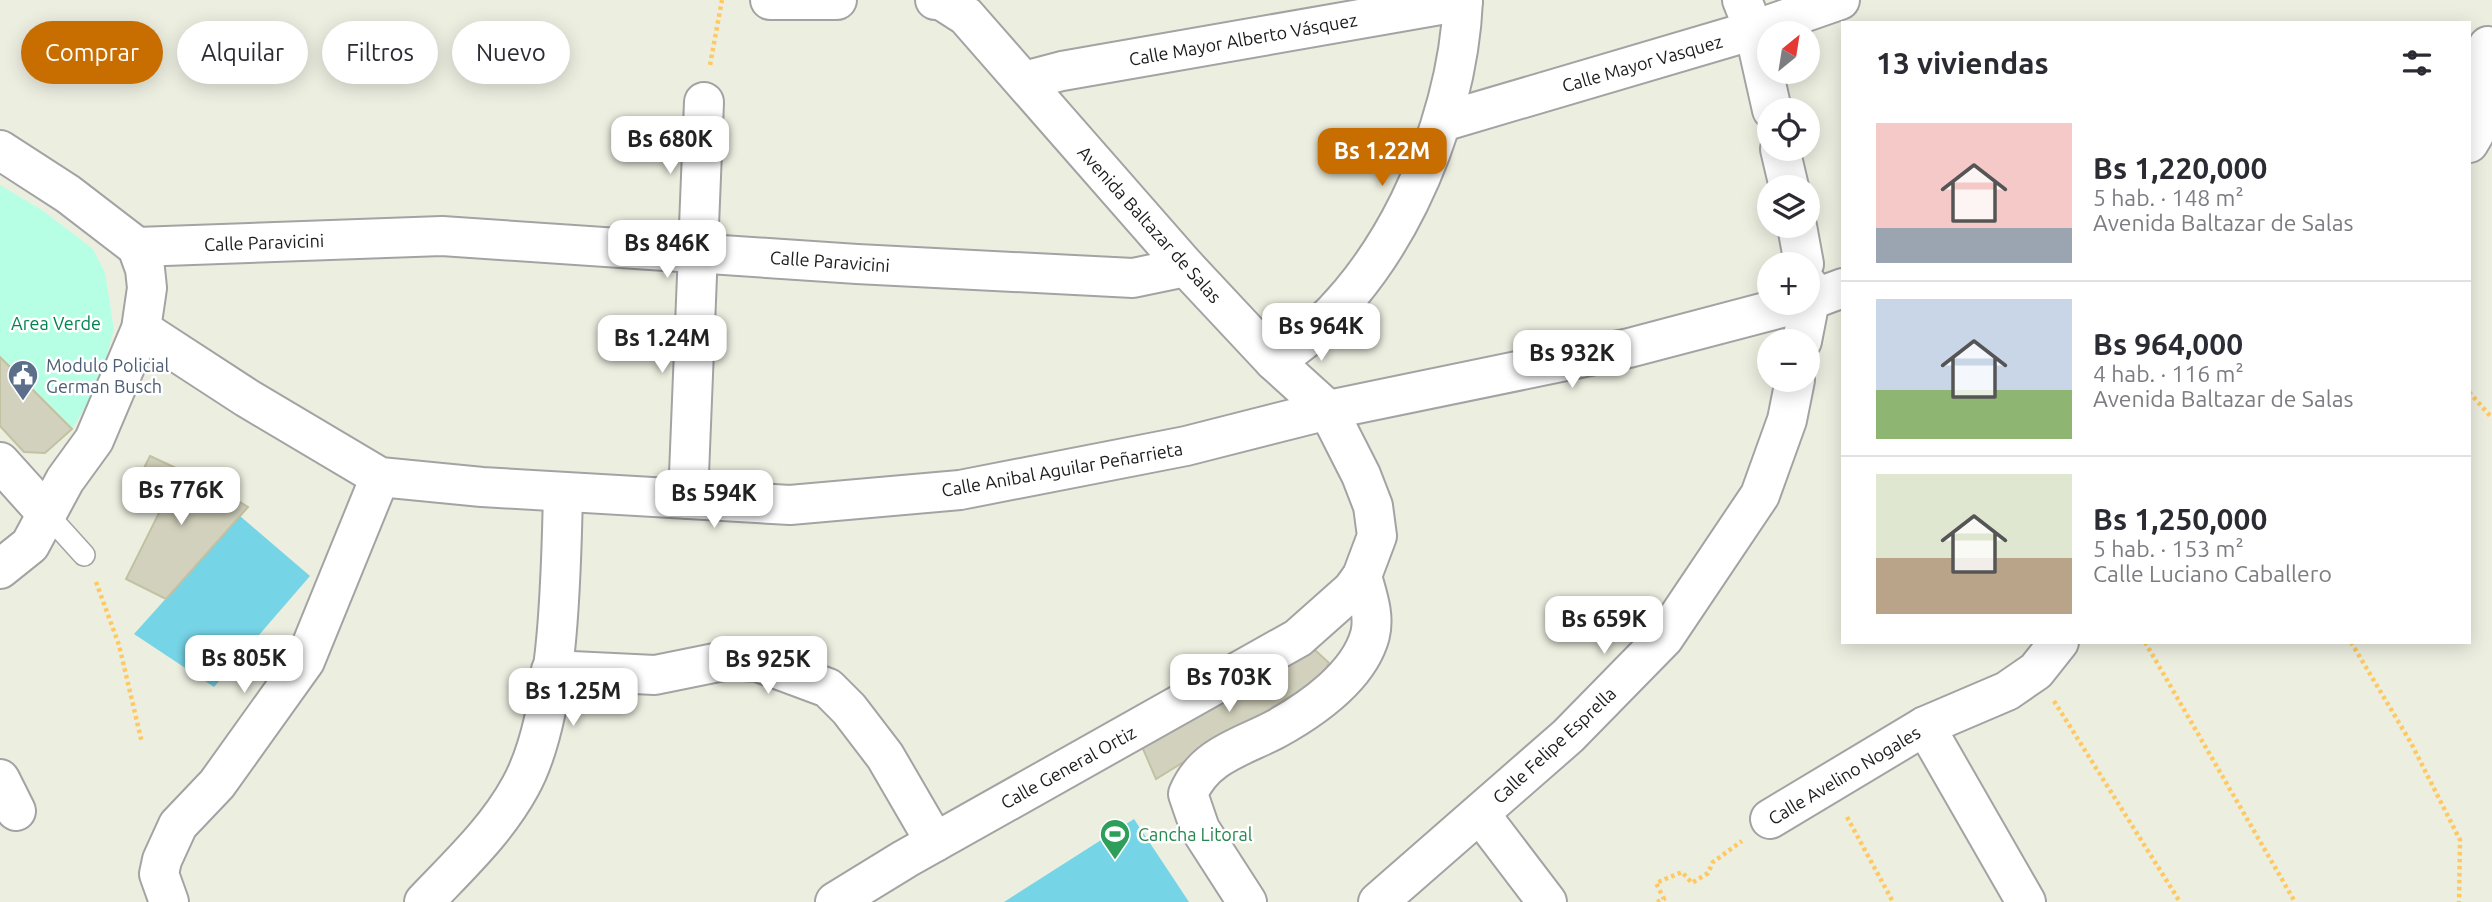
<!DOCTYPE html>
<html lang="es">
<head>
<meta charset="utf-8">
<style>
	:root { --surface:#fff; --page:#f2f2f3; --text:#2b2b33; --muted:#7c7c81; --line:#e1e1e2; --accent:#c86e00 }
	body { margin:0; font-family:Ubuntu,sans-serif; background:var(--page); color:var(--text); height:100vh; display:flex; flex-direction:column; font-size:26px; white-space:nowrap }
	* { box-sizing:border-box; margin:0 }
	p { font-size:23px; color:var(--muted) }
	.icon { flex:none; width:38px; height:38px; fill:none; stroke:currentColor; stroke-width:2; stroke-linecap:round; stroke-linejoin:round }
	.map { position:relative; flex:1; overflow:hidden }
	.details { position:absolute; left:1841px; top:21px; width:630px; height:623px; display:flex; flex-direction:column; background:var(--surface); border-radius:0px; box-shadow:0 4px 18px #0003 }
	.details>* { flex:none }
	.top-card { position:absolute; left:21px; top:21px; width:665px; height:63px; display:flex; gap:14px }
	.needle { width:46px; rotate:30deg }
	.fabs { position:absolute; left:1757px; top:21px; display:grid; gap:14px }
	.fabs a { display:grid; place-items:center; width:63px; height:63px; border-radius:50%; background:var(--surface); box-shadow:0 4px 18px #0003; font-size:35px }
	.price { position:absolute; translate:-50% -60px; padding:0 16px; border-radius:14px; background:#fff; color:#222; font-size:23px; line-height:46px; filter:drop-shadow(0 2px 4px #0008) }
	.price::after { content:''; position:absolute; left:50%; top:42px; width:21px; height:16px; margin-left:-10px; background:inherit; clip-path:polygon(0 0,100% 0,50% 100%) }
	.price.on { background:var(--accent); color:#fff }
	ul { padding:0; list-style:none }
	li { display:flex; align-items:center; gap:21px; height:175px; padding:0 35px }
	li+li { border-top:2px solid var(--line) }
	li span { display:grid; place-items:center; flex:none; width:196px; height:140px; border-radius:0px; color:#555 }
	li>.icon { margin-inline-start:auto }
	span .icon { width:84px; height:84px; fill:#fffc; stroke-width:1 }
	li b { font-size:30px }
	h2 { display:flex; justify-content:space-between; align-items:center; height:84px; padding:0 35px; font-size:30px }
	.pill { padding:0 24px; border-radius:32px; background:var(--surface); box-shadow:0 4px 18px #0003; font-size:24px; line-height:63px }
	.pill.on { background:var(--accent); color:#fff }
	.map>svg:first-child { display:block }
	.park { fill:#b7ffe4 }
	.pitch { fill:#75d4e6 }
	.building { fill:#d2d1bd; stroke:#c2c1a1; stroke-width:2 }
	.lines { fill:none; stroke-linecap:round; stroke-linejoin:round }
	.service-casing { stroke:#a3a3a3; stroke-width:24 }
	.minor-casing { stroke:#a3a3a3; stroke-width:42 }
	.path { stroke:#ffc861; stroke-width:4.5; stroke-dasharray:3.5 3.5; stroke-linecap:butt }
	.service { stroke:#fff; stroke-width:21 }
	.minor { stroke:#fff; stroke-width:38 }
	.labels { text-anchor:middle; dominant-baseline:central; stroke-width:5; stroke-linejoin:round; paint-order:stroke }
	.street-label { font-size:18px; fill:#1c1c1c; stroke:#fff }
	.park-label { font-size:18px; fill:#018353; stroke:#fff }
	.service-label { font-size:18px; fill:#4e5e75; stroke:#fff; text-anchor:start }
	.leisure-label { font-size:18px; fill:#27864d; stroke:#fff; text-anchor:start }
</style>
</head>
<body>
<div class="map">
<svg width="2492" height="902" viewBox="0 0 2492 902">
	<rect width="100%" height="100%" fill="#ecefe0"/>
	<path class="park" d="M0 185 42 210 93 249 105 273 114 329 99 384 72 429 0 357Z"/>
	<g class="pitch">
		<path d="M240 516 310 576 214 687 134 634Z"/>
		<path d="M1134 819 1189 902H1004Z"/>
	</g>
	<g class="building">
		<path d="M0 357 72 429 45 453 24 452 0 426Z"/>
		<path d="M150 456 204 481 248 507 166 599 126 579 168 495 137 482Z"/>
		<path d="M1315 650 1329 663 1320 678 1156 779 1140 742Z"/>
	</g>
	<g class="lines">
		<g class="service-casing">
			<path id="service" d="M46 513 84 555"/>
		</g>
		<g class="minor-casing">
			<g id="minor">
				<path d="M770 0H837"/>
				<path d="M1742 0 1754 30 1772 110"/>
				<path d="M1024 81 1062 71 1463 1"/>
				<path d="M1442 122 1754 30 1840 0"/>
				<path d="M2469 143 2486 114 2488 46"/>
				<path d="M1780 149 1789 187"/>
				<path d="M0 150 68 194 137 247 145 269 147 288 141 329 94 440 65 480 30 545 0 569"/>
				<path d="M1797 226 1804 264"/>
				<path d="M137 247 442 236 857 264 1133 278 1186 267"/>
				<path d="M1808 301 1843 288"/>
				<path d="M141 329 247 398 380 477 482 487 790 505 960 490 1186 446 1328 410 1629 348 1800 303"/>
				<path d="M1802 341 1810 300 1808 285"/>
				<path d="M1274 361C1387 292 1458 128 1463 0"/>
				<path d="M0 462 46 513"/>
				<path d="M688 499 704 102"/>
				<path d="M551 670 655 675 729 660 758 662 828 688 849 709 885 756 935 842"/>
				<path d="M1925 726 2026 902"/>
				<path d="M0 779 16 811"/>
				<path d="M1480 814 1547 902"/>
				<path d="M1770 819 1925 726 2007 691 2036 671 2059 642"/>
				<path d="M169 902 159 874 162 860 178 825 217 784 305 661 380 477"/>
				<path d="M424 902C458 866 496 831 520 787 560 716 561 574 563 492"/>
				<path d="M835 902 905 859 1298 638 1352 590 1362 576 1377 536 1373 506 1361 475 1328 410 1274 361 1186 267 966 16 941 0H935"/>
				<path d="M1247 902 1200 829 1188 794C1204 755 1242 747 1276 729 1312 709 1359 676 1370 635 1375 615 1367 595 1362 576"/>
				<path d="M1378 902 1568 736 1664 638 1760 495 1787 420 1795 380"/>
			</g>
		</g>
		<g class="path">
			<path d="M710 65 722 0"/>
			<path d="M2469 392 2492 418"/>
			<path d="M96 582 119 645 142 743"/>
			<path d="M2145 642 2295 902"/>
			<path d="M2351 642 2411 743 2460 840 2459 902"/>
			<path d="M2054 701 2180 902"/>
			<path d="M1847 817 1893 902"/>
			<path d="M1657 902 1664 899 1656 883 1682 872 1692 883 1708 873 1713 862 1742 841"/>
		</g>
		<use href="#service" class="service"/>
		<use href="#minor" class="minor"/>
	</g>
	<defs>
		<g id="civic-pin" transform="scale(1.575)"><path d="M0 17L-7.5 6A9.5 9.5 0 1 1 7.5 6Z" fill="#5c6f8a" stroke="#fff"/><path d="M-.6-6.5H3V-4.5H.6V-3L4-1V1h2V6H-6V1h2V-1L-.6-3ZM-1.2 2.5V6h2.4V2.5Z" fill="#fff"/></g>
		<g id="stadium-pin" transform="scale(1.575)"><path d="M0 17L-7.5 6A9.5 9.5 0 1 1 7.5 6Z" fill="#2e9e5b" stroke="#fff"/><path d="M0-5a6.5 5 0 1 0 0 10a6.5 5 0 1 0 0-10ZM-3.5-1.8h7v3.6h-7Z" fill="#fff"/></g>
	</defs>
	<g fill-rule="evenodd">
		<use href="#civic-pin" x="23" y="375"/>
		<use href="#stadium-pin" x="1115" y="834"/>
	</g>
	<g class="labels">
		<g class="street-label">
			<text transform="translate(1243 39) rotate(-10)">Calle Mayor Alberto Vásquez</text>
			<text transform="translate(1642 63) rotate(-16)">Calle Mayor Vasquez</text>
			<text transform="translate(1150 224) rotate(48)">Avenida Baltazar de Salas</text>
			<text transform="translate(264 242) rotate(-2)">Calle Paravicini</text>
			<text transform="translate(830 261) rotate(4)">Calle Paravicini</text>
			<text transform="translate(1062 469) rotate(-10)">Calle Anibal Aguilar Peñarrieta</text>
			<text transform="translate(1554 745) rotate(-43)">Calle Felipe Esprella</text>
			<text transform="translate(1068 767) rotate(-29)">Calle General Ortiz</text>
			<text transform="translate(1844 775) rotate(-31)">Calle Avelino Nogales</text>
		</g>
		<g class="park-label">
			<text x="56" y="323">Area Verde</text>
		</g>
		<g class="service-label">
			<text x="46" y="365">Modulo Policial<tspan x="46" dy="21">German Busch</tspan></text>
		</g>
		<g class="leisure-label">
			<text x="1138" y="834">Cancha Litoral</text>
		</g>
	</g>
</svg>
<div class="fabs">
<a><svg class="needle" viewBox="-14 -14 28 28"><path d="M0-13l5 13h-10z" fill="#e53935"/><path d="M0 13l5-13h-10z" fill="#7c7c81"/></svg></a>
<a><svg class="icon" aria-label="locate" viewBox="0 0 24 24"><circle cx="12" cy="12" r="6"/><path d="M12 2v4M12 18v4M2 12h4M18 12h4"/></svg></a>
<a><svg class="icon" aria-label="layers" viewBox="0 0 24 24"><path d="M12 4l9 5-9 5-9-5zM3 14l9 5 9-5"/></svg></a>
<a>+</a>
<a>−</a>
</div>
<b class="price" style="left:670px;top:176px">Bs 680K</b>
<b class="price on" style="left:1382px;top:188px">Bs 1.22M</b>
<b class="price" style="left:667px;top:280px">Bs 846K</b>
<b class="price" style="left:1321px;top:363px">Bs 964K</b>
<b class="price" style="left:662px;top:375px">Bs 1.24M</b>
<b class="price" style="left:1572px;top:390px">Bs 932K</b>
<b class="price" style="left:181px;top:527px">Bs 776K</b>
<b class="price" style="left:714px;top:530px">Bs 594K</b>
<b class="price" style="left:1604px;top:656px">Bs 659K</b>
<b class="price" style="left:244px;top:695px">Bs 805K</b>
<b class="price" style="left:768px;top:696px">Bs 925K</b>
<b class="price" style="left:1229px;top:714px">Bs 703K</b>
<b class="price" style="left:573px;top:728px">Bs 1.25M</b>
<div class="top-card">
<a class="pill on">Comprar</a>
<a class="pill">Alquilar</a>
<a class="pill">Filtros</a>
<a class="pill">Nuevo</a>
</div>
<section class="details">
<h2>13 viviendas<svg class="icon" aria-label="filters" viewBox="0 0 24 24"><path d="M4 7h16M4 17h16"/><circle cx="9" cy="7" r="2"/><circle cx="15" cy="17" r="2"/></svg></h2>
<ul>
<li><span style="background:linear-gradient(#f6c9c9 75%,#9aa5b1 0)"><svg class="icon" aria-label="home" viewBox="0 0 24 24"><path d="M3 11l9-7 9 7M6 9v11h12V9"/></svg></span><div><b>Bs 1,220,000</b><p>5 hab. · 148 m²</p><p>Avenida Baltazar de Salas</p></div></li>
<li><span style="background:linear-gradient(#c9d6e8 65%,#8fb573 0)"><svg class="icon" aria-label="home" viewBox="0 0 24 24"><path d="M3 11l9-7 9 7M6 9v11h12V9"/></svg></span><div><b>Bs 964,000</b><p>4 hab. · 116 m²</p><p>Avenida Baltazar de Salas</p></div></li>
<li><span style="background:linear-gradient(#dfe7d0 60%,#b9a48a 0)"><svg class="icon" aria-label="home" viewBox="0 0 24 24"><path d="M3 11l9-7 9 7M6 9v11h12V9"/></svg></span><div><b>Bs 1,250,000</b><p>5 hab. · 153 m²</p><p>Calle Luciano Caballero</p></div></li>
</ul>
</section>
</div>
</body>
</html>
